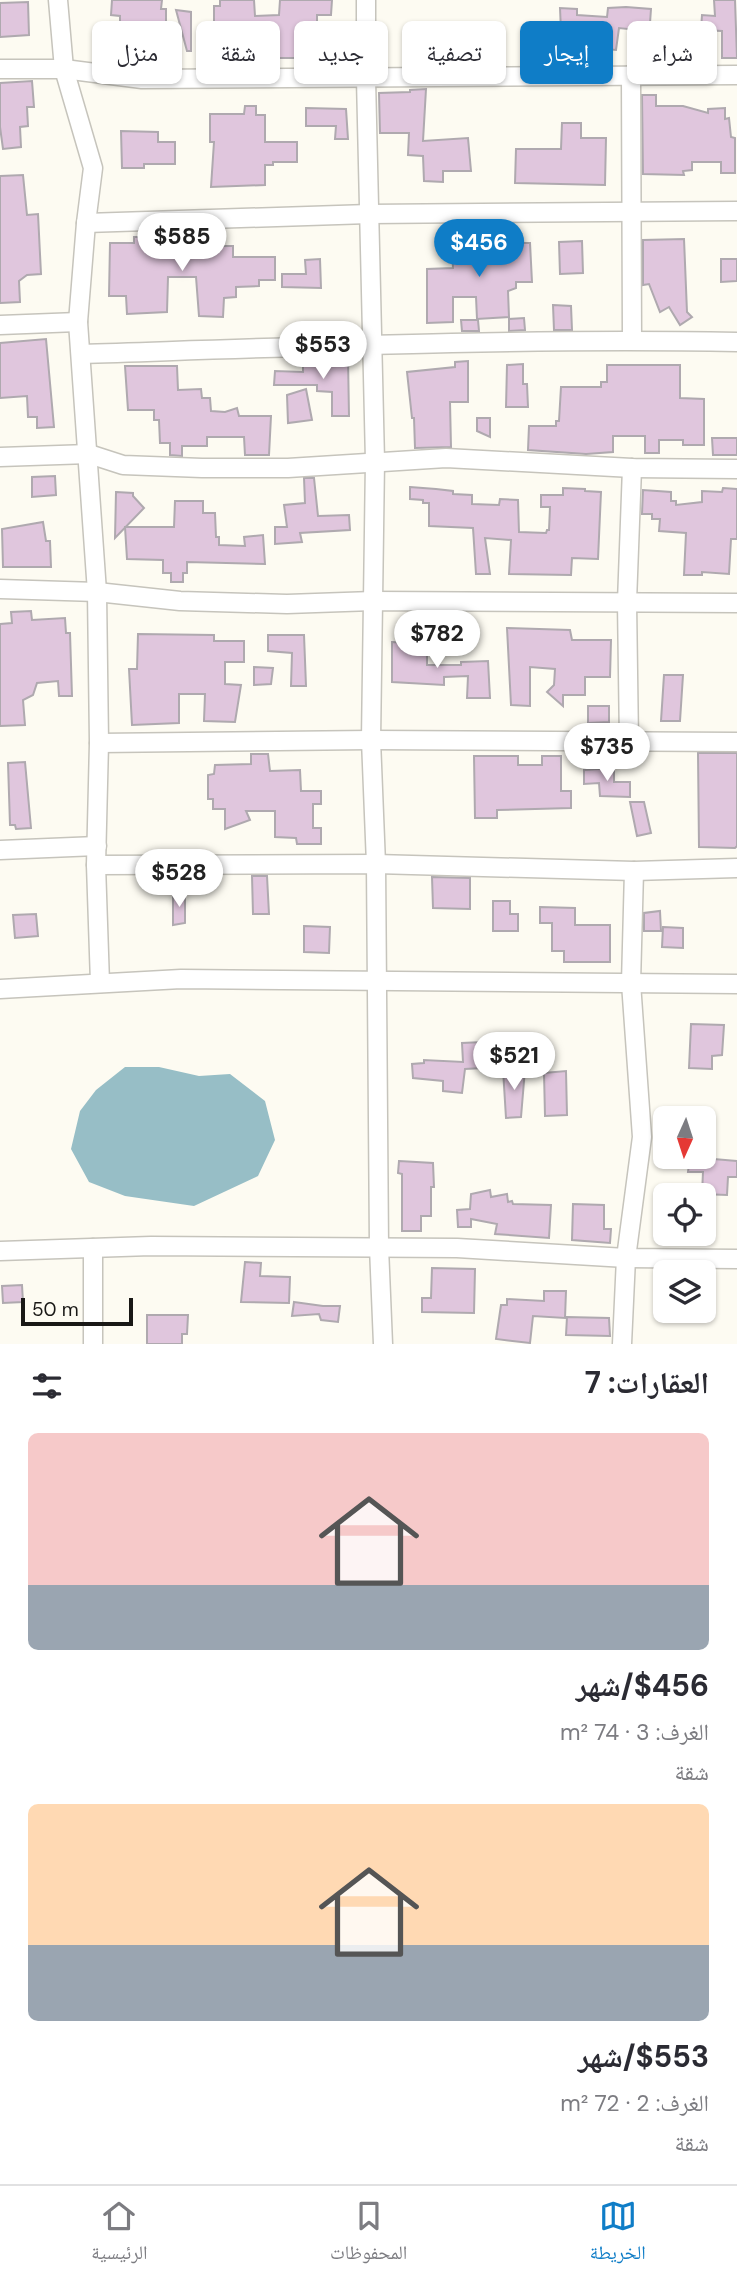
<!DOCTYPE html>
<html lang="ar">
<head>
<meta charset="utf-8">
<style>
	:root { --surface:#fff; --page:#f7f7f7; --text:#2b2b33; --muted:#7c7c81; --line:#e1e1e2; --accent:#0f7dc7 }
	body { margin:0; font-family:"DM Sans","Noto Naskh Arabic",sans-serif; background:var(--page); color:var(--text); direction:rtl; height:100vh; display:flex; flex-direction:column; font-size:26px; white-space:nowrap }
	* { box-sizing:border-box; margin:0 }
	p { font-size:23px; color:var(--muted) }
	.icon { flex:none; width:38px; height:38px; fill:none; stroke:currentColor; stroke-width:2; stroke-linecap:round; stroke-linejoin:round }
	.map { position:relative; height:1344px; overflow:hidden; direction:ltr }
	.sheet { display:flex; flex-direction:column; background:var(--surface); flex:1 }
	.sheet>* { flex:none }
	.top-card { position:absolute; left:21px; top:21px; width:696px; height:63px; direction:rtl; display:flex; gap:14px }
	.needle { width:46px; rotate:183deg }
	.fabs { position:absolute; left:653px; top:1106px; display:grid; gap:14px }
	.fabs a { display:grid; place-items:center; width:63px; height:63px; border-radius:10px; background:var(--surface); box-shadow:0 2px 5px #0004; font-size:35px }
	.scale { position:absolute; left:21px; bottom:18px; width:112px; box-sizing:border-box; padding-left:7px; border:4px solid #191816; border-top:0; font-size:19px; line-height:24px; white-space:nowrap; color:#191816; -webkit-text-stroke:5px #fdfbf2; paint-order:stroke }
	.price { position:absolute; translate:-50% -60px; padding:0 16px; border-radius:24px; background:#fff; color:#222; font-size:23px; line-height:46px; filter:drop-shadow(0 2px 4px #0008) }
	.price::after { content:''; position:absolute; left:50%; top:42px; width:21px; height:16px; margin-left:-10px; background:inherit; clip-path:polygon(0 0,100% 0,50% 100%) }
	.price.active { background:var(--accent); color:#fff }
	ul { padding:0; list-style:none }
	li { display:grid; align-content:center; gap:14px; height:371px; padding:0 28px }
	li span { display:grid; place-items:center; height:217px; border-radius:10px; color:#555 }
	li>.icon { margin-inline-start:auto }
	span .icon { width:126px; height:126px; fill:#fffc; stroke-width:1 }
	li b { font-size:30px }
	h2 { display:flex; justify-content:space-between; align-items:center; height:84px; padding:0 28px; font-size:30px }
	.tag { padding:0 24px; border-radius:10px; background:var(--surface); box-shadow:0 2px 5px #0004; font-size:24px; line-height:63px }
	.tag.active { background:var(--accent); color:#fff }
	.tab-bar { display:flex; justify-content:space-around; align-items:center; height:98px; border-top:2px solid var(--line); background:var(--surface); font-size:19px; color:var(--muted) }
	.tab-bar a { display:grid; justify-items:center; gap:4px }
	.tab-bar .active { color:var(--accent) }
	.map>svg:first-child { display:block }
	.water { fill:#97bec6 }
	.building { fill:#e0c6dd; stroke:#afa9af; stroke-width:2 }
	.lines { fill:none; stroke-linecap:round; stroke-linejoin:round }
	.minor-casing { stroke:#c6c4bc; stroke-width:21 }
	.minor { stroke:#fff; stroke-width:18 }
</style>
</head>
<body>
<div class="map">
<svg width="737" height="1344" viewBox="0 0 737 1344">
	<rect width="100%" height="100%" fill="#fdfbf2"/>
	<path class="water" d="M125 1067H159L199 1076 230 1074 265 1101 275 1140 258 1176 194 1206 125 1196 89 1182 71 1149 80 1111 96 1090Z"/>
	<g class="building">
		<path d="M112 0H162L161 9H166V64H135V27H120V16L111 15Z"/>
		<path d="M220 0H254L255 16 279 15 280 0H332L331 15H317V34H300L301 58H256L255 39 229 40V31H214V6H220Z"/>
		<path d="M714 0H735L737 58H722V31L701 30 702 15 715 16Z"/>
		<path d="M28 2 29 35 0 37V3Z"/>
		<path d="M626 7 651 9 650 23H637V30L619 28 616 50 606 49 605 54H562L560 8 577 9V15L607 17 608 8Z"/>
		<path d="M176 10 191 12V51H187Z"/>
		<path d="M325 41H352V57H345V60L325 61Z"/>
		<rect x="466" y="42" width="13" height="14"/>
		<path d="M32 81 34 107H27L28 126 20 127 21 147 3 149 0 127V83Z"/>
		<path d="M426 89 423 141 468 138 471 171H443V182L424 181 423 156 408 155 409 133H380L379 93 410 92V90Z"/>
		<path d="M642 95H656V106H683L708 113V109L725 108V119L729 118 731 137 735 138V173H721V162H692V170L683 171 684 175 643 174Z"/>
		<path d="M245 106H256V115H265V142H297V162H273V165H265V185L211 187 214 142H210V114H244Z"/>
		<path d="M306 108 346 109 348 139H335L336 126H306Z"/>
		<path d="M562 123H581V138H606L605 185 515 183 516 149H561Z"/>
		<path d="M121 131 158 132V142H175V164H144V168H122Z"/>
		<path d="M23 175 27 215 38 214 41 274 27 275 19 281 20 302 0 303V176Z"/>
		<path d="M501 231 514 243H530L532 282H516V288L508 291 509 317 477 319 476 297H453V322L427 323V269L453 268 452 242H477V247L502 246Z"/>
		<path d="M134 237H156V241L177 243H222V246H233V257H275V280H259V286L236 287V297L224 298 223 317 199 316 196 277H168L167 312 127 314 126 296H109L110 243H134Z"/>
		<path d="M684 239 687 312 692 317 680 325 669 307 660 312 649 284 643 285V240Z"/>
		<path d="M582 241 583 273 560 274 559 242Z"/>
		<path d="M320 259 321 288 282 287V274H306L305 260Z"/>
		<path d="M721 259H737V281L721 282Z"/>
		<path d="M553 305 571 306 572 330H554Z"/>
		<path d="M524 318 525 330 509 331V319Z"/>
		<path d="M461 320H478L479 331H462Z"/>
		<path d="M46 339 54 427 37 428V417H28L27 396 0 398V343Z"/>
		<path d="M348 358 349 416H332V392L317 391V385H274L275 371 303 372V361Z"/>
		<path d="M468 361V402H450L451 447 415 448 414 418H412L407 372 455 367V362Z"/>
		<path d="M523 364V384H527L528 407H506L507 365Z"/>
		<path d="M607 365H680V398L704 399V445H683V440H659V453H645V436H613V452L586 454 528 450 529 426H556V421H559L561 387H601V382H607Z"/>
		<path d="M125 366H177L178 390 201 389 202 398H210L211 411 225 412 237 408 239 416H271L269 455H245L244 437H207V446H182V456L170 455V443H160L159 420H154V410H128Z"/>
		<path d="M306 389 312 420 288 423 287 395Z"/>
		<path d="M477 418H490V437L477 431Z"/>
		<path d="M712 438H737V455H713Z"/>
		<path d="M55 476 56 495 32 497V477Z"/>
		<path d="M304 478H314L318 516 349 515 350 530 300 533 302 542 275 544V527H287L284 505 305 503Z"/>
		<path d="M410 487 436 489 453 491V494L472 495V504L499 505 500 499 518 500 519 532 546 533 547 530H549L550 507H541V495H563V488L585 489V491L601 492 598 559 572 558 571 575 509 574 511 540 485 538 490 574H476L473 528 429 526V503H423V500L410 499Z"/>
		<path d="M723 488 737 489V539H731L729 574 702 572V575H684L686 533 659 531 660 519H652V514H642L643 490 671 492V501H676V505L702 502V491L722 492Z"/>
		<path d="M116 492 133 493V496L144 508 115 538Z"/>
		<path d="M175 501H203V513H215L216 537H219V545L245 546 244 537 263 535 265 564 187 562V573H183V582H171V573H163V560L127 559 125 527H174Z"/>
		<path d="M43 522 46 541H50L51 567H3L2 529Z"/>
		<path d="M31 611 32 620 65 618 66 633H70L72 696H59L58 681 37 683 33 695 23 700 25 725 0 726V624L12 623 11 612Z"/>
		<path d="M507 628 570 630 572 640H611L610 677H585V695H563V706L547 692 554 685 555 669 530 667V706L511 705Z"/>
		<path d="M138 634 214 635V641H244V662H225V684L241 685 235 722 204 721 205 694H179V723L132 725 129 669H137Z"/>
		<path d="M268 635H304L306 686H291L292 653 268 651Z"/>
		<path d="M392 642 427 644V665H461V662L488 661 490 698H467L468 676 444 677V685L392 682Z"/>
		<path d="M254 667 273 668 271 684 254 685Z"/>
		<path d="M664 675H683L680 721H661Z"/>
		<path d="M588 706H609V722L588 723Z"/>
		<path d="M698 753H737V846L735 848 699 847Z"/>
		<path d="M251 754H268L270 771 300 770 301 791H321V804H313V828H321V844H297L296 838 275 837V811H246L250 820 225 829V809H213V799H208V775L214 774 215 765 251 764Z"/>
		<path d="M474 756H518V765H542V756H561V791H571V808L497 810V818H475Z"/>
		<path d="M25 762 31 828 16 829 15 825H10L8 763Z"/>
		<path d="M614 768V782H630V797L600 796 599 783 584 784V770Z"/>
		<path d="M630 802H644L651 833 637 836Z"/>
		<path d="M252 876H267L269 914H253Z"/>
		<path d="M432 877 470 878V909L433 908Z"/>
		<path d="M173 893H185V923L173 925Z"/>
		<path d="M493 901H510V914H518V931H493Z"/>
		<path d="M540 907 575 908V925H610V962H564V951H552V923H540Z"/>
		<path d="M660 911 661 931H644V913Z"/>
		<path d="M36 914 38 936 15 938 13 915Z"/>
		<path d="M304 926 330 927 329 953 304 952Z"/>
		<path d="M663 927 683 928V948L662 947Z"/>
		<path d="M691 1024 724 1025 722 1055 712 1056V1069L689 1068Z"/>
		<path d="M483 1042V1068L465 1069 462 1093 443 1091V1081L413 1078 412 1064 424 1063V1060L463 1062 462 1043Z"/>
		<path d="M503 1069H525L521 1117 506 1118Z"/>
		<path d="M566 1071 567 1115 545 1116 544 1073Z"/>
		<path d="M690 1157 737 1161V1177H728L727 1195 702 1194 703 1172H688Z"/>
		<path d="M399 1161 433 1163 434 1187H431V1216H421V1231H402V1174L398 1173Z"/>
		<path d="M490 1190 491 1197 507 1194 508 1202 512 1201 513 1204 551 1205 549 1238 495 1234 497 1224 471 1219V1227H458L457 1210 470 1209 471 1194Z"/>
		<path d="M573 1204 604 1205V1229H611L610 1243 572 1240Z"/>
		<path d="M245 1262 261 1263 260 1276 290 1277 289 1303 241 1302Z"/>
		<path d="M432 1268 475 1269 474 1313 422 1312V1298H431Z"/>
		<path d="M22 1285 23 1302 3 1303 2 1286Z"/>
		<path d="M544 1291H566L565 1318 533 1316 530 1343 496 1339 501 1305H507V1299L544 1301Z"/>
		<path d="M294 1302 323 1306H340L338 1322 321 1320 319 1314 292 1316Z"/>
		<path d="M147 1315H188L187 1334H182V1344H147Z"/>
		<path d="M567 1317 609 1318 610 1336 566 1335Z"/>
	</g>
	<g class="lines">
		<g class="minor-casing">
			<g id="minor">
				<path d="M58 0 64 69 93 168 86 223 78 322 97 592 99 743 96 865 100 983"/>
				<path d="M366 0V79L375 461 371 740 376 864 379 1247 383 1344"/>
				<path d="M0 69H64L142 79 737 75"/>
				<path d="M631 75 632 340"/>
				<path d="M86 223 369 214 737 211"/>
				<path d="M0 325 78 322"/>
				<path d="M81 354C299 347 518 338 737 342"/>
				<path d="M0 457 89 454 123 465 202 468H288L446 458 632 468 737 469"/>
				<path d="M0 589 97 592 180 601 287 604 373 601 737 603"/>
				<path d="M99 743 371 740 737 742"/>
				<path d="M629 743 627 602 632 468"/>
				<path d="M0 850 97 846"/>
				<path d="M96 865 376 864 634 871 737 868"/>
				<path d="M0 989 181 979 737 984"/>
				<path d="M93 1248V1344"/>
				<path d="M0 1251 151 1246 457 1248 626 1258 737 1259"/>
				<path d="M622 1344 626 1258 642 1137 631 983 634 871"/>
			</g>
		</g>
		<use href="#minor" class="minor"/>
	</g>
</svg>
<div class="fabs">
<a><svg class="needle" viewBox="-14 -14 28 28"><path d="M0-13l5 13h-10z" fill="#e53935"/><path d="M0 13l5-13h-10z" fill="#7c7c81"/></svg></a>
<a><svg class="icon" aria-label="locate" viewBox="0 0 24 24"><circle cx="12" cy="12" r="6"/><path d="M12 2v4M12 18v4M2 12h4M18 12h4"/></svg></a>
<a><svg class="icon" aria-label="layers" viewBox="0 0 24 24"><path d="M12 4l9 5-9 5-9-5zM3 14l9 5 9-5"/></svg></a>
</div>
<div class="scale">50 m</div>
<b class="price" style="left:182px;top:273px">$585</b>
<b class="price active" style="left:479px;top:279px">$456</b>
<b class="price" style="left:323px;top:381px">$553</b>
<b class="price" style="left:437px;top:670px">$782</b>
<b class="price" style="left:607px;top:783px">$735</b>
<b class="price" style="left:179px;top:909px">$528</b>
<b class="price" style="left:514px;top:1092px">$521</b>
<div class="top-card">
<a class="tag">شراء</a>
<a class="tag active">إيجار</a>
<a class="tag">تصفية</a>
<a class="tag">جديد</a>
<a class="tag">شقة</a>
<a class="tag">منزل</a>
</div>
</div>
<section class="sheet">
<h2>العقارات: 7<svg class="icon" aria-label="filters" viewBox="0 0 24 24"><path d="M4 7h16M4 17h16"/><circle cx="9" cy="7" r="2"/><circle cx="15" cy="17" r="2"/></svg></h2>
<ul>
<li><span style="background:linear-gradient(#f6c9c9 70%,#9aa5b1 0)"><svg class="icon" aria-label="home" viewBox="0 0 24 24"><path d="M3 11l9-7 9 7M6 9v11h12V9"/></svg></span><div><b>$456/شهر</b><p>الغرف: 3 · 74 m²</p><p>شقة</p></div></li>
<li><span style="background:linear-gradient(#ffd9b3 65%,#9aa5b1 0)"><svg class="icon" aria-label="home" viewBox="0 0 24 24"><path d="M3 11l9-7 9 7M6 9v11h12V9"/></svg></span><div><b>$553/شهر</b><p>الغرف: 2 · 72 m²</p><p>شقة</p></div></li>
</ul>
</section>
<nav class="tab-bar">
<a class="active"><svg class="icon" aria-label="map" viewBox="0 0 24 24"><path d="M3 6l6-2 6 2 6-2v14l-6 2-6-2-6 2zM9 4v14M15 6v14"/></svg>الخريطة</a>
<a><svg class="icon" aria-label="saved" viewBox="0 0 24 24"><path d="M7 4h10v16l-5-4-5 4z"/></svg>المحفوظات</a>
<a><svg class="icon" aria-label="home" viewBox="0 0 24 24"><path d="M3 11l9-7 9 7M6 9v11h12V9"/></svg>الرئيسية</a>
</nav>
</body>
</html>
